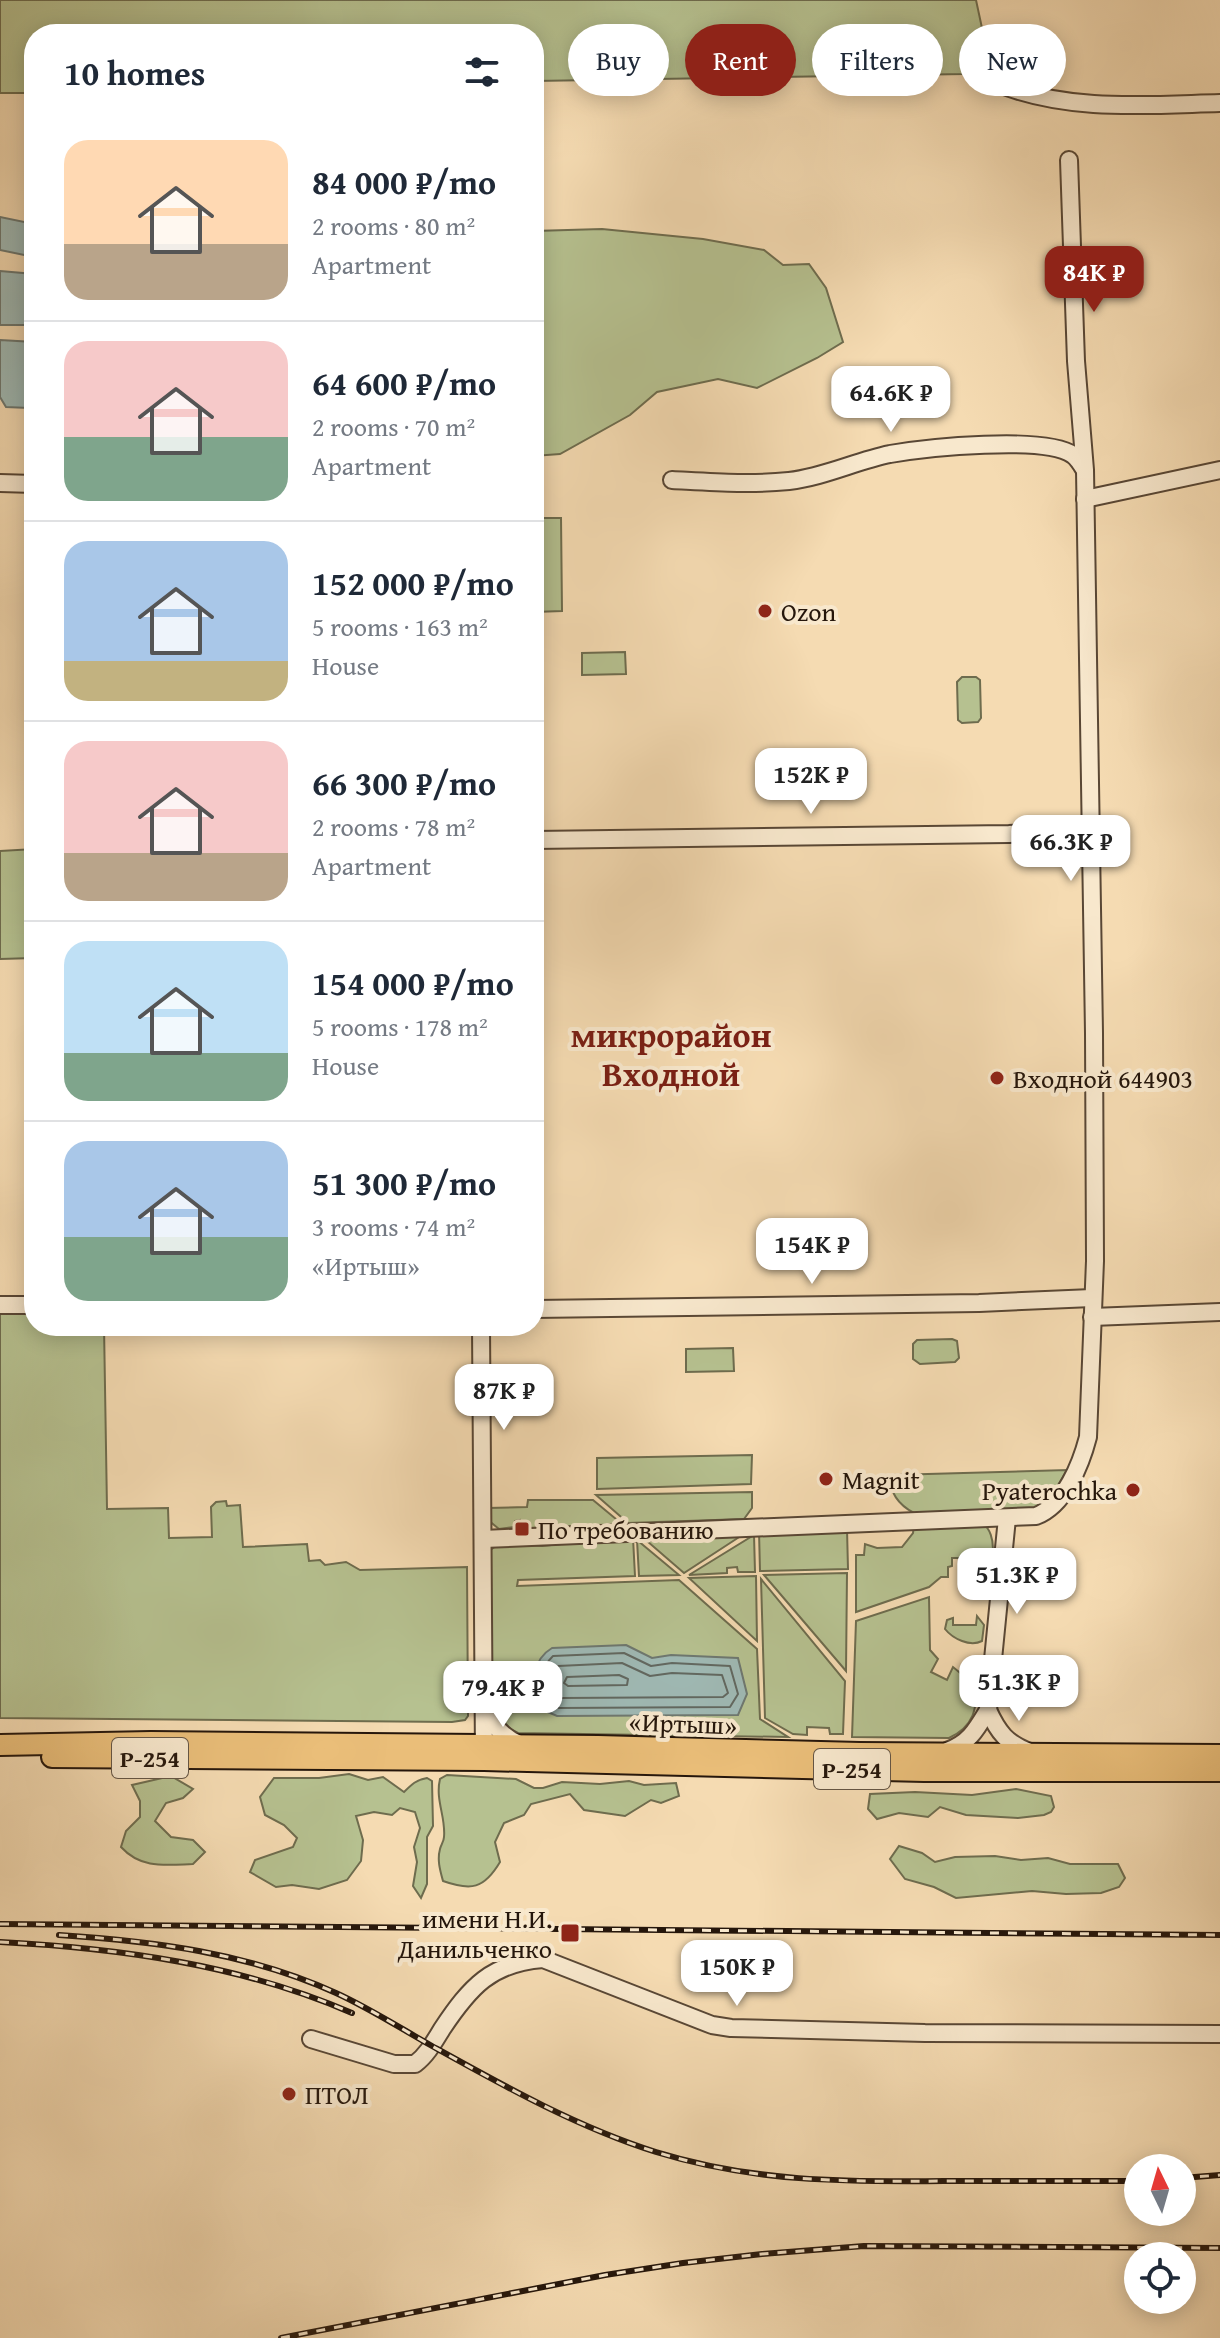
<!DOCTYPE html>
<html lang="en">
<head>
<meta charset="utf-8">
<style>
	:root { --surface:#fff; --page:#f6f6f7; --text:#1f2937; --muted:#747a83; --line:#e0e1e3; --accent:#8f2418 }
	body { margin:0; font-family:"Gentium Book Plus",serif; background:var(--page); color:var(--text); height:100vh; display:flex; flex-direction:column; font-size:30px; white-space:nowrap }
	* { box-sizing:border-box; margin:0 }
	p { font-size:26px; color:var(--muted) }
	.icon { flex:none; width:44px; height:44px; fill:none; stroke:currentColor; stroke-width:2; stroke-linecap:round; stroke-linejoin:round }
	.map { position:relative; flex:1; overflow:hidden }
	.details { position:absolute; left:24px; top:24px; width:520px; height:1312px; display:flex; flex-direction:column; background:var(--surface); border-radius:32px; box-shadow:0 4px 20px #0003 }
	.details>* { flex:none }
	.guide { position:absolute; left:568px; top:24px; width:532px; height:72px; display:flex; gap:16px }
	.needle { width:52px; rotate:355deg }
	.tools { position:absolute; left:1124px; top:2154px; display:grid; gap:16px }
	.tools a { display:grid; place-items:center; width:72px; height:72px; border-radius:50%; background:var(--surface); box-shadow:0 4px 20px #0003; font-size:40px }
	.price { position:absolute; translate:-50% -68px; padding:0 18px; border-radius:16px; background:#fff; color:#222; font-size:26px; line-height:52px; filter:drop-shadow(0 2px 4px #0008) }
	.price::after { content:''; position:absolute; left:50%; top:48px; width:24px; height:18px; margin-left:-12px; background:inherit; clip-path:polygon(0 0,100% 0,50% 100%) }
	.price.current { background:var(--accent); color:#fff }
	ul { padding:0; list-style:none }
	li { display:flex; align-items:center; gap:24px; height:200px; padding:0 40px }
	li+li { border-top:2px solid var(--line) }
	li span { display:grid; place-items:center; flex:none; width:224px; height:160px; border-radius:24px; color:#555 }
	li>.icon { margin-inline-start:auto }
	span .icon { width:96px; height:96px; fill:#fffc; stroke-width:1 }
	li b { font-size:34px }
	h2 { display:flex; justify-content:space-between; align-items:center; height:96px; padding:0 40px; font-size:34px }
	.tag { padding:0 28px; border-radius:36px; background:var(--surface); box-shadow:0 4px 20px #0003; font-size:28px; line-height:72px }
	.tag.current { background:var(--accent); color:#fff }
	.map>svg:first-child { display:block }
	.green { fill:#b6c190; stroke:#6e6c4e; stroke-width:2 }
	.water { fill:#9fb9b4; stroke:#6e7870; stroke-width:2 }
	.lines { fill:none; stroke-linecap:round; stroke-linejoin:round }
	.shore { stroke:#626860; stroke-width:2 }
	.minor-casing { stroke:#594735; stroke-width:20 }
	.major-casing { stroke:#25160b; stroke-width:24 }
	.minor { stroke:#f8e8cd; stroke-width:16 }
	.major { stroke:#eabe79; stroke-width:20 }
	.rail-casing { stroke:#25160b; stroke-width:6 }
	.rail { stroke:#f8e8cd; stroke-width:3; stroke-dasharray:9; stroke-linecap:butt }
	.poi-dot { fill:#8f2418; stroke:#f8e8cd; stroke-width:3 }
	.labels { text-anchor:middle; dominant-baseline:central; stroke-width:8; stroke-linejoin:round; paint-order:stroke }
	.shield { fill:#f8e8cd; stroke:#645545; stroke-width:2 }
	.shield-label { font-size:24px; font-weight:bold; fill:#25160b }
	.poi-label { font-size:26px; fill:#25160b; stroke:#f8e8cd; text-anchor:start }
	.street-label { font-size:26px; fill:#25160b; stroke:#f8e8cd }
	.district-label { font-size:34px; font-weight:bold; fill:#7a1f14; stroke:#f8e8cd }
</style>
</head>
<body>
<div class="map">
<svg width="1220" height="2338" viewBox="0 0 1220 2338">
	<rect width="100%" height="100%" fill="#f5dbb2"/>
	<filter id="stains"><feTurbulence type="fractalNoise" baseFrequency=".0025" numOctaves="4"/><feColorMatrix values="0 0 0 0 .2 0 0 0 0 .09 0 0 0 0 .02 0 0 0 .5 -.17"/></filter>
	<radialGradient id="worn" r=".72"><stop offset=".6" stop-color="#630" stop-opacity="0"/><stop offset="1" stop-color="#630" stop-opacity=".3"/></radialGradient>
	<g class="green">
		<path d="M0 0H976L982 28 978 65 965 74 534 81V34H34V93H0Z"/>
		<path d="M602 229 703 239 764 250 783 265 809 264 826 288 843 342 817 358 757 388 718 379 657 392 630 415 560 454 534 456V231Z"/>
		<path d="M534 518H561L562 611 534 612Z"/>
		<path d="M625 652 626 674 582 675V653Z"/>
		<path d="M962 677H976L980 680 981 718 978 722 962 723 958 720 957 682Z"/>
		<path d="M34 849V958L0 959V851Z"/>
		<path d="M0 1310 34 1311V1326H104L107 1509 168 1508 169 1538 212 1537 211 1507 216 1502 226 1501 227 1506 240 1505 243 1547 307 1544 309 1561 320 1560 325 1565 346 1562 360 1570 467 1567 468 1716 465 1720 452 1722 0 1718Z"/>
		<path d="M952 1339 957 1341 959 1358 955 1362 920 1364 913 1359V1344L917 1340Z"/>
		<path d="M733 1348 734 1371 686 1372V1349Z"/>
		<path d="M752 1455 751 1484 597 1489V1458Z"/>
		<path d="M1067 1470 1053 1494 1034 1509 914 1513C899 1505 888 1492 892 1475Z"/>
		<path d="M752 1492V1508L744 1519 628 1523 596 1495Z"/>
		<path d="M528 1500H593L622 1524 528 1528 521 1526 520 1520 515 1521V1527L499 1529 488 1520V1508L527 1507Z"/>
		<path d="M983 1524C997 1533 996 1567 981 1575V1566H976V1558H952V1566L948 1567V1577H941L929 1587 856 1612V1555H864L865 1544 877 1548 902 1547 913 1533 914 1525Z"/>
		<path d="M847 1529 848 1569 760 1571 759 1531Z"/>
		<path d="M750 1530 684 1573 640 1535Z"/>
		<path d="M754 1535 755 1572H738L737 1567 727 1568V1573L689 1575Z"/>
		<path d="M633 1538 635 1576 518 1580 517 1586 679 1580 757 1649 760 1719 788 1737 518 1733C503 1726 498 1718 492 1703L489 1551 500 1543 542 1546 561 1544 575 1539Z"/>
		<path d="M637 1540 679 1575 639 1576Z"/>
		<path d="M847 1573 846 1671 764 1575Z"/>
		<path d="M756 1576 757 1641 689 1578Z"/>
		<path d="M761 1579 845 1681 843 1734H830L829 1728 807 1727V1735L793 1734 765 1718Z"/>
		<path d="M929 1597 930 1650 938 1659 931 1672 947 1680 953 1667 970 1681 978 1682C976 1709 975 1726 949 1738L852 1737 856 1621Z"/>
		<path d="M977 1616 984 1625 982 1641C970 1647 953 1639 945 1629L947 1620 953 1618V1625H976Z"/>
		<path d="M349 1774 368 1780 383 1777 404 1792C412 1784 416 1780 427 1778L432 1781 433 1826 427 1837V1884L421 1898 413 1886 417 1862 414 1847 420 1828 415 1812 400 1808 392 1815 374 1812 356 1816 363 1840 361 1861 347 1880 319 1889 292 1885 276 1887 250 1872 255 1860 293 1847 297 1838 284 1825 265 1815 260 1797 274 1778H319Z"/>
		<path d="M447 1775 516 1779 534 1788H543L562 1782 600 1784 629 1781 644 1785 676 1783 679 1796 661 1803 651 1800 625 1816 584 1810 570 1794 531 1804 524 1815 504 1823 495 1842 500 1862C484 1889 471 1891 443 1881 440 1870 437 1860 440 1849 441 1845 444 1841 444 1837 446 1817 435 1800 440 1779Z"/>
		<path d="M171 1776 193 1789 183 1798 166 1803 155 1821 171 1837 193 1840 205 1852 193 1864C165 1865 141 1869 121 1847L126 1831 140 1817V1801L132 1785Z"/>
		<path d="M1016 1789 1051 1796 1054 1807 1051 1812 1044 1815 1018 1818 966 1815 940 1807 928 1817 899 1813 877 1819 868 1809 870 1794 915 1792 972 1795Z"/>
		<path d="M899 1846 922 1853 935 1862 955 1857 995 1856 1021 1860 1048 1858 1070 1864H1118L1125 1878 1119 1887 1101 1893 1066 1894 1032 1891 956 1898 934 1887 905 1879 890 1859Z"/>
	</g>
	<g class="water">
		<path d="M0 217 34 224V257L0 250Z"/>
		<path d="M0 271 34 274V325H0Z"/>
		<path d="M0 340 34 342V403L29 408 6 407 0 397Z"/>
		<path d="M626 1645 652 1658 671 1655 738 1658 747 1694 738 1715 557 1716 536 1707C534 1685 530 1661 552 1648Z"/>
	</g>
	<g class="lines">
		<g class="shore">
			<path d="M624 1653 651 1666 672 1663 730 1666 738 1694 730 1707 559 1708 544 1701C542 1685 540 1668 553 1656Z"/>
			<path d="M622 1663 650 1676 672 1673 722 1675 728 1693 723 1697 561 1698 553 1694 552 1678 558 1666Z"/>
			<path d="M619 1675 628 1679 627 1685 568 1686 564 1683 567 1677Z"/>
		</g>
		<g class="minor-casing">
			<g id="minor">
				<path d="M999 84C1069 112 1145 105 1220 103"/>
				<path d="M672 480C711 482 750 485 789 481 824 477 856 461 890 454 925 448 1045 435 1073 455 1077 458 1081 464 1084 469"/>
				<path d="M0 483 34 484"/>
				<path d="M1085 499 1220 470"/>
				<path d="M534 840 1009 834 1089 830"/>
				<path d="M0 1305H34"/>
				<path d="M534 1309 979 1303 1092 1298"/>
				<path d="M1092 1317 1220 1312"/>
				<path d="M481 1326 484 1756"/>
				<path d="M483 1539 1036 1516C1065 1505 1081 1464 1088 1437L1095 1261 1094 1033 1085 470 1076 361 1069 160"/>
				<path d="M486 1708C492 1726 504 1738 521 1745"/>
				<path d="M988 1710C998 1732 1007 1744 1030 1752"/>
				<path d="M947 1751C969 1743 976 1730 988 1710L1007 1518"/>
				<path d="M311 2039 394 2064H415C427 2055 434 2042 442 2029 470 1987 491 1963 543 1959L712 2025 731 2028 925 2033 1220 2034"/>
			</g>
		</g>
		<g class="major-casing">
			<g id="major">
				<path d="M0 1745 151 1742 598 1746 860 1753 1220 1755"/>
				<path d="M52 1757 484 1760 924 1771H1220"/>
			</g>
		</g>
		<use href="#minor" class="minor"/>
		<use href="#major" class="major"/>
		<g class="rail-casing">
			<g id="rail">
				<path d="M0 1924 1220 1935"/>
				<path d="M59 1935C154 1941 248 1953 336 1993 369 2008 400 2028 432 2046 504 2086 577 2127 656 2152 754 2182 843 2182 944 2181 1009 2181 1073 2181 1138 2181"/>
				<path d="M0 1942C119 1948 242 1965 352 2013"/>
				<path d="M1182 2178 1220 2175"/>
				<path d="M281 2338 605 2275 683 2263 762 2254 864 2246 1220 2248"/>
			</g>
		</g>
		<use href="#rail" class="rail"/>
	</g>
	<g class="poi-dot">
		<circle cx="765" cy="611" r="8"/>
		<circle cx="997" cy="1078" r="8"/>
		<circle cx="826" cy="1479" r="8"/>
		<circle cx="1133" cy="1490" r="8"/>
		<rect x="514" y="1521" width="16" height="16" rx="4"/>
		<rect x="560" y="1923" width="20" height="20" rx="4"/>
		<circle cx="289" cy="2094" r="8"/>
	</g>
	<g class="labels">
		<g class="shield">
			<rect x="112" y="1738" width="76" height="40" rx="6"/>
			<rect x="814" y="1749" width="76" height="40" rx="6"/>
		</g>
		<g class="shield-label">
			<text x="150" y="1758">Р-254</text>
			<text x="852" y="1769">Р-254</text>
		</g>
		<g class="poi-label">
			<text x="781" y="611">Ozon</text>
			<text x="1013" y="1078">Входной 644903</text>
			<text x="842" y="1479">Magnit</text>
			<text x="1117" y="1490" text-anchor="end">Pyaterochka</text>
			<text x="538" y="1529">По требованию</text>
			<text x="552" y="1918" text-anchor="end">имени Н.И.<tspan x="552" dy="30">Данильченко</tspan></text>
			<text x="305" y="2094">ПТОЛ</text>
		</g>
		<g class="street-label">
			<text transform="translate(683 1723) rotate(2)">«Иртыш»</text>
		</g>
		<g class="district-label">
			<text x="671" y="1034">микрорайон<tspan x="671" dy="39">Входной</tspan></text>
		</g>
	</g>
	<rect width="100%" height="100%" filter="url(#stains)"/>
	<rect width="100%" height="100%" fill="url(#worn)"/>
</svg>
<div class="tools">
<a><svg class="needle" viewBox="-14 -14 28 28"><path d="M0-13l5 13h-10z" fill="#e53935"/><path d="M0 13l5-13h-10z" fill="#747a83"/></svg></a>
<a><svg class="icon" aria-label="locate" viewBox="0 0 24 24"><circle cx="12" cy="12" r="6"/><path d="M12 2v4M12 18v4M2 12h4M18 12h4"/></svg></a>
</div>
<b class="price current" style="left:1094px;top:314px">84K ₽</b>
<b class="price" style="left:891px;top:434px">64.6K ₽</b>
<b class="price" style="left:811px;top:816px">152K ₽</b>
<b class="price" style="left:1071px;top:883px">66.3K ₽</b>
<b class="price" style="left:812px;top:1286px">154K ₽</b>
<b class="price" style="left:504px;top:1432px">87K ₽</b>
<b class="price" style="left:1017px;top:1616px">51.3K ₽</b>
<b class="price" style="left:1019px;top:1723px">51.3K ₽</b>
<b class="price" style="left:503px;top:1729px">79.4K ₽</b>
<b class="price" style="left:737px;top:2008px">150K ₽</b>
<div class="guide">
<a class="tag">Buy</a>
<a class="tag current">Rent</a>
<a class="tag">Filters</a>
<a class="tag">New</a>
</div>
<section class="details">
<h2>10 homes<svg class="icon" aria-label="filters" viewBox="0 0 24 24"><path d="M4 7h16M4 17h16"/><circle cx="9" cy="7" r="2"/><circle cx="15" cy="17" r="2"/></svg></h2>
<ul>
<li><span style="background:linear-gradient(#ffd9b3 65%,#b9a48a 0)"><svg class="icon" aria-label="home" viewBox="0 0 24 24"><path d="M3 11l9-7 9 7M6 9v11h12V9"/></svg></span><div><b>84 000 ₽/mo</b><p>2 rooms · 80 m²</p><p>Apartment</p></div></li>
<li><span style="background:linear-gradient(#f6c9c9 60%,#7fa58c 0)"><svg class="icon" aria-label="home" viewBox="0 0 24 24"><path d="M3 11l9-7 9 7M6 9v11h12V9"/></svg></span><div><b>64 600 ₽/mo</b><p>2 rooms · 70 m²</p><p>Apartment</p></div></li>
<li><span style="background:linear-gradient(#a9c7e8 75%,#c2b280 0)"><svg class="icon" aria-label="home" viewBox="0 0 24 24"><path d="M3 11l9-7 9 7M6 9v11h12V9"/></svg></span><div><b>152 000 ₽/mo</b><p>5 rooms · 163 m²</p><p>House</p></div></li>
<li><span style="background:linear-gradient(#f6c9c9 70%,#b9a48a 0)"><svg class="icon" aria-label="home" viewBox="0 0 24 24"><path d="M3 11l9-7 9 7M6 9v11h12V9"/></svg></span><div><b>66 300 ₽/mo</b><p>2 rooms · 78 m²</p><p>Apartment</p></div></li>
<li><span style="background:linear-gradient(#bfe0f5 70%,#7fa58c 0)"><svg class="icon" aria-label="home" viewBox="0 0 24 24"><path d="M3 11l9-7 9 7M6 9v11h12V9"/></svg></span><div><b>154 000 ₽/mo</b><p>5 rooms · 178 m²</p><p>House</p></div></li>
<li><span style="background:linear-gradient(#a9c7e8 60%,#7fa58c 0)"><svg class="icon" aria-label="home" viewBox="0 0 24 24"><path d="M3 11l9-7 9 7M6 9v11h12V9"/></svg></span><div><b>51 300 ₽/mo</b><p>3 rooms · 74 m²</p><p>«Иртыш»</p></div></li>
</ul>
</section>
</div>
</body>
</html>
